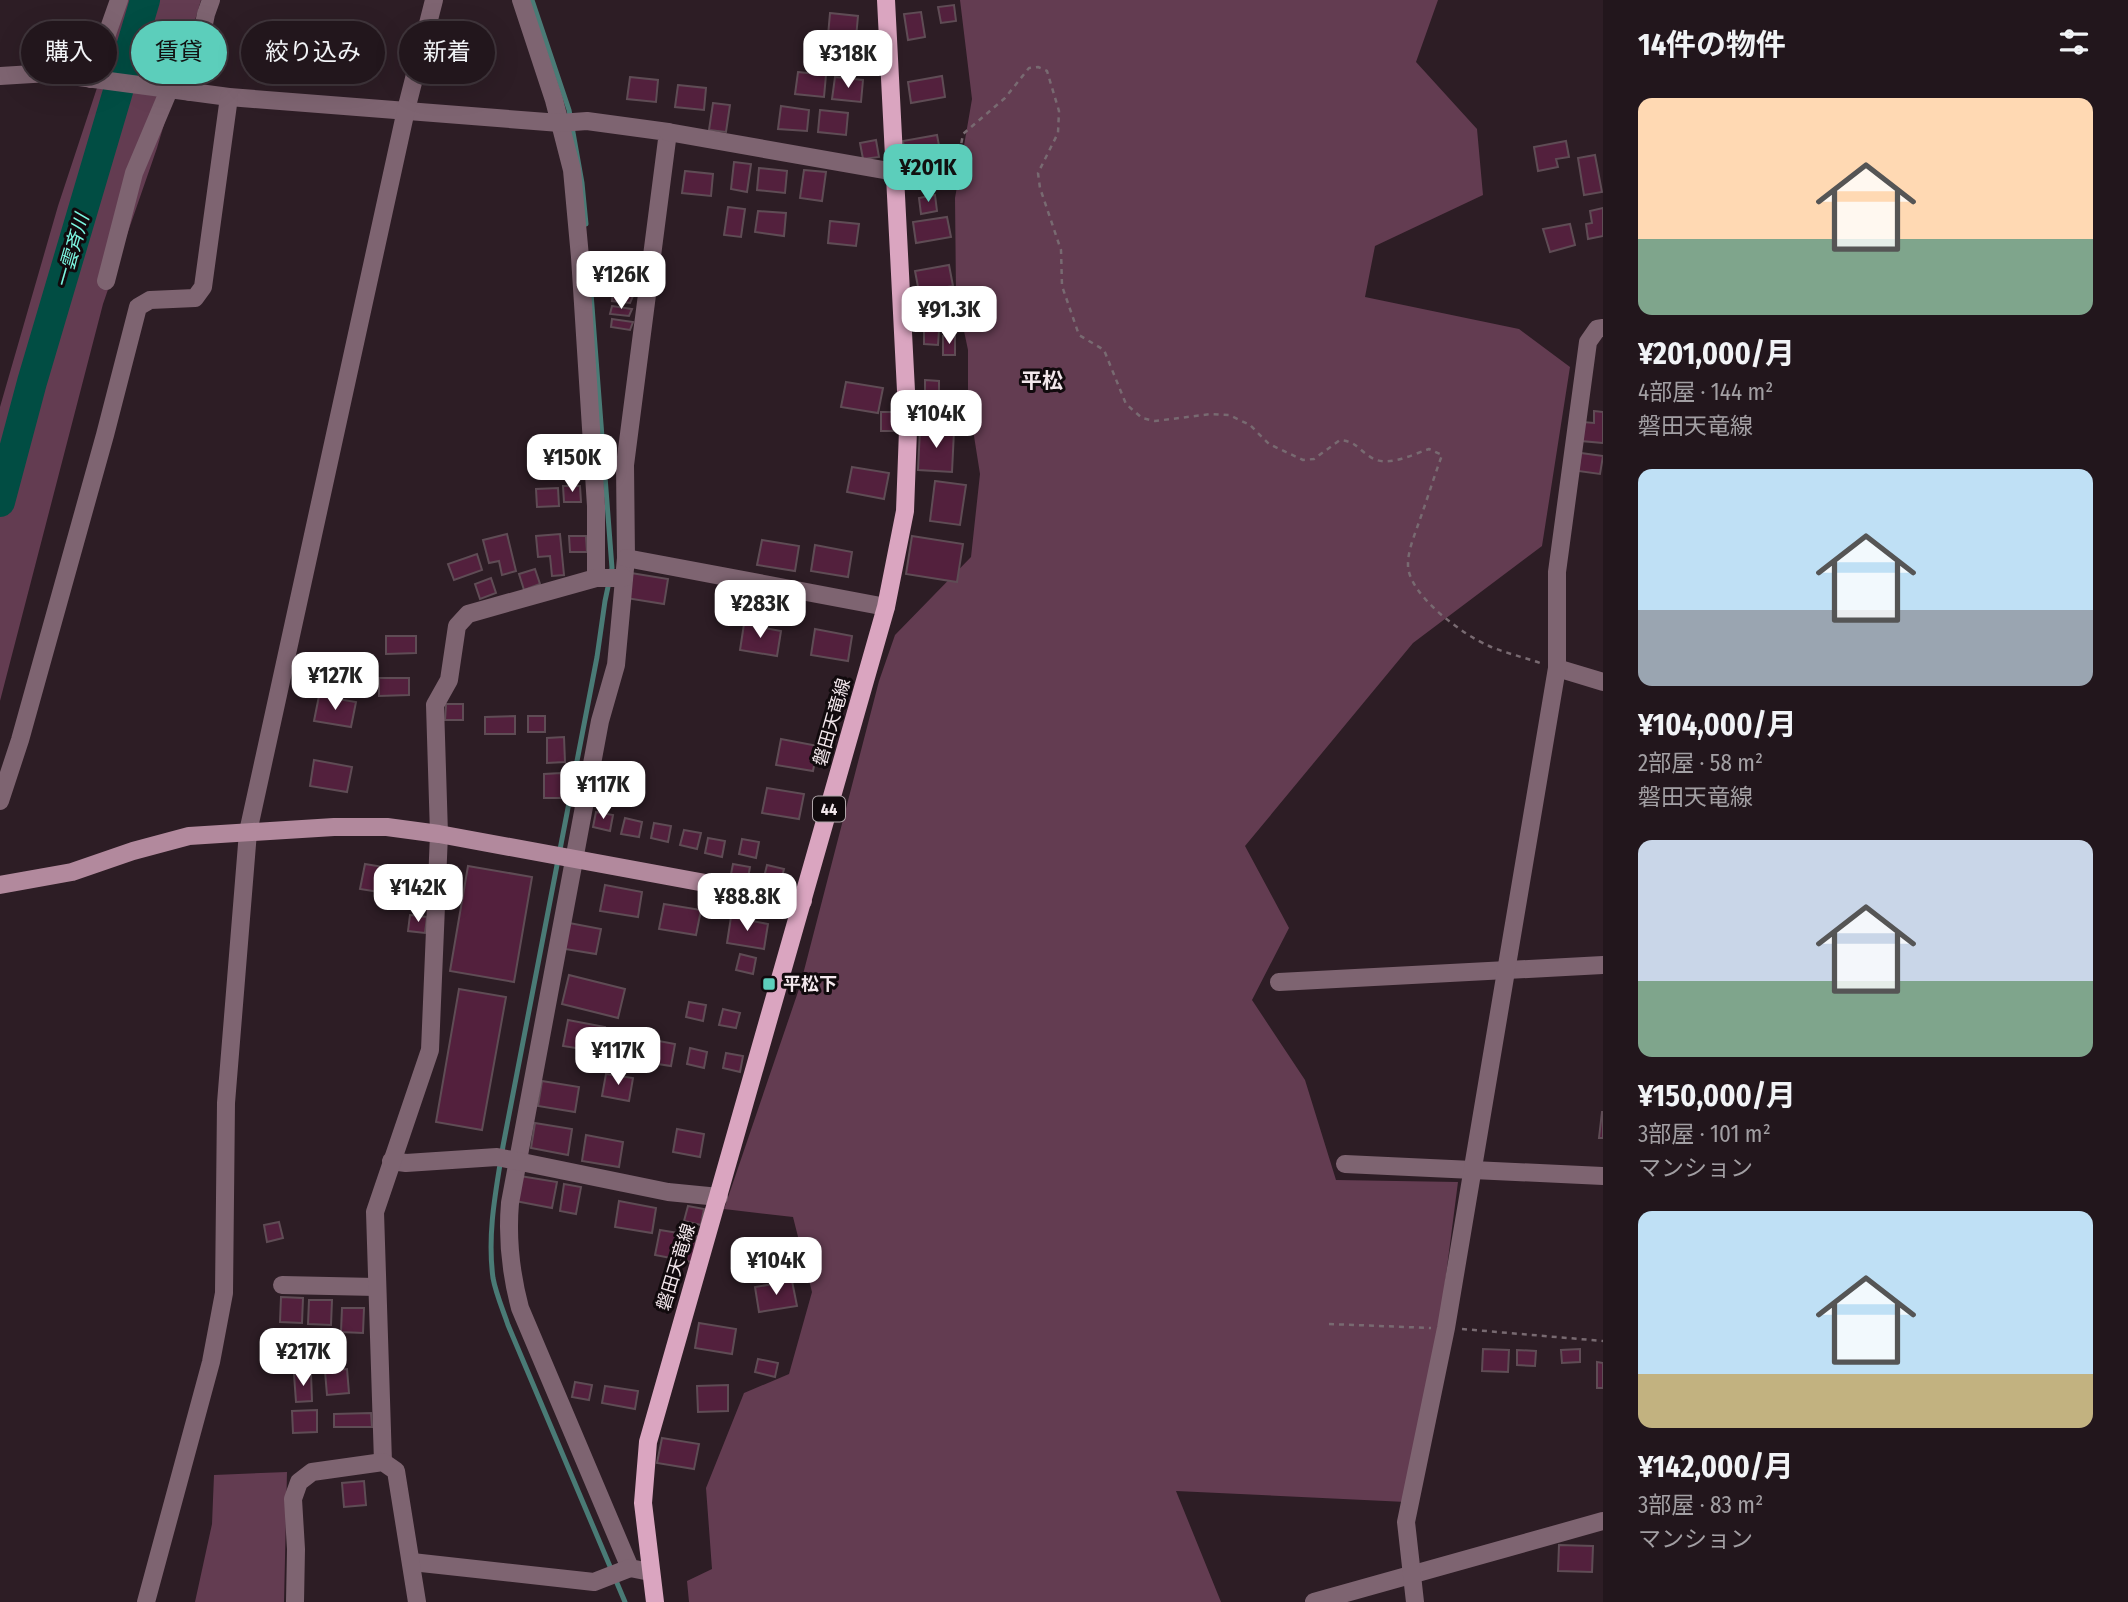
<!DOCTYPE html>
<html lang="ja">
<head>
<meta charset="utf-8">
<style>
	:root { --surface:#22161c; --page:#2e2329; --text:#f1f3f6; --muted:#a29fa3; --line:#3f353b; --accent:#5ccebb }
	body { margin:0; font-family:"Fira Sans Condensed","Noto Sans JP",sans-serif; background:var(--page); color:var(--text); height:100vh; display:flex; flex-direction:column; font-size:26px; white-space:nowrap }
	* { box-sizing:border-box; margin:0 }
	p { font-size:23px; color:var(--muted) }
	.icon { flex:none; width:38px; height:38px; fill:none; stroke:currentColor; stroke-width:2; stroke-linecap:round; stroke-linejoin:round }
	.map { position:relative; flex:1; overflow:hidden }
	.details { display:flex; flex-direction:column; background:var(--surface); width:525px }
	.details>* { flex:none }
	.hud { position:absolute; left:21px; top:21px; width:665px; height:63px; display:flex; gap:14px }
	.price { position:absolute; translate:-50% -60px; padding:0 16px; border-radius:14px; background:#fff; color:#222; font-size:23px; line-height:46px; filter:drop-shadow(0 2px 4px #0008) }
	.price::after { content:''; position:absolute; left:50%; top:42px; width:21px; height:16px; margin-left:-10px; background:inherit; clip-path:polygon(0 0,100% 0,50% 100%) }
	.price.active { background:var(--accent); color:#111 }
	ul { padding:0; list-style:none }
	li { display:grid; align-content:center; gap:14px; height:371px; padding:0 35px }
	li span { display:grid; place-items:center; height:217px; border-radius:14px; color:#555 }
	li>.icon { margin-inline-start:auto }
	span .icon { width:126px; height:126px; fill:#fffc; stroke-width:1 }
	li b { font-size:30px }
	h2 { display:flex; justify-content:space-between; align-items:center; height:84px; padding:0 35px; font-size:30px }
	.pill { padding:0 24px; border-radius:32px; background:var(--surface); box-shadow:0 7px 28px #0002,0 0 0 2px var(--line); font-size:24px; line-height:63px }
	.pill.active { background:var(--accent); color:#111 }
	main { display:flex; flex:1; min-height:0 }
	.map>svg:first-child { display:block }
	.green { fill:#633c51 }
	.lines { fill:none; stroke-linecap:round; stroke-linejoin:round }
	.stream { stroke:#4a7b76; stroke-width:5 }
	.river { stroke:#014d43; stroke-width:30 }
	.building { fill:#53203d; stroke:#5f4c55; stroke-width:2 }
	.path { stroke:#786a71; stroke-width:2.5; stroke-dasharray:5 5; stroke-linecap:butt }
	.street { stroke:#7e6471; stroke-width:18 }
	.secondary { stroke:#b2899d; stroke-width:18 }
	.primary { stroke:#daa5c0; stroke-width:18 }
	.poi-dot { fill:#5ccebb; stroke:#110a0d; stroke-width:2.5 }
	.labels { text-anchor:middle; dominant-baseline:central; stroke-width:6; stroke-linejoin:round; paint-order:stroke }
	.shield { fill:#110a0d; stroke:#afa5a9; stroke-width:2 }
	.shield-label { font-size:16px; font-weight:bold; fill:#f3e7ec }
	.street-label { font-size:18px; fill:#f3e7ec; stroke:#110a0d }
	.poi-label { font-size:18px; font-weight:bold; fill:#f3e7ec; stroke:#110a0d; text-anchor:start }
	.water-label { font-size:19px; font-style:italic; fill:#7cf6e1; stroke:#110a0d }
	.quarter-label { font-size:21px; font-weight:bold; fill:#f3e7ec; stroke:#110a0d }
</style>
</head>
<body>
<main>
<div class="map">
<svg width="1603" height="1602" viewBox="0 0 1603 1602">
	<rect width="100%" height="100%" fill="#2d1d25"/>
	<g class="green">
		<path d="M126 0H201L157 148 103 304 0 701V407L58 206Z"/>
		<path d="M960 0H1438L1416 62 1477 129 1483 195 1375 246 1365 297 1519 329 1570 367 1542 546 1413 643 1245 846 1289 928 1252 1000 1305 1080 1336 1180 1458 1182 1429 1407 1406 1502 1176 1491 1221 1602H689L687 1581 712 1569 706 1488 744 1393 789 1374 812 1292 793 1217 724 1209 800 986 879 681 895 635 971 557 980 474 968 398V350L956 293 955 198 972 99Z"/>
		<path d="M287 1472 284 1602H195L212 1524 214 1475Z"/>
	</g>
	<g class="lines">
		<g class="stream">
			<path d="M532 0 569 110 582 183 586 224"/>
			<path d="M591 293 612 568 605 601 597 657 503 1146C496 1190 487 1233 493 1278 496 1294 503 1310 508 1325L625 1602"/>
		</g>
		<path class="river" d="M0 502 32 382 145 0"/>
	</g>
	<g class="building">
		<path d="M954 5 956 21 941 23 938 7Z"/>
		<path d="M921 12 925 37 908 40 904 14Z"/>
		<path d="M830 13 858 16 856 38 828 36Z"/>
		<path d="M833 47 850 49 846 76 829 74Z"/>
		<path d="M798 72 826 75 824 97 795 94Z"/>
		<path d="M942 76 945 97 911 103 908 82Z"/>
		<path d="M630 77 658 80 656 102 627 99Z"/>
		<path d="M835 77 863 80 861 102 832 99Z"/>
		<path d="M678 85 706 88 704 110 675 107Z"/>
		<path d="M713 103 730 105 726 132 709 130Z"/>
		<path d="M781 106 809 110 807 131 778 129Z"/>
		<path d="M820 110 848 113 846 135 818 132Z"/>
		<path d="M937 135 941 156 906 162 903 141Z"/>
		<path d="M876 140 879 157 863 159 860 143Z"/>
		<path d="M1566 141 1569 157 1556 159 1558 167 1538 171 1534 147Z"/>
		<path d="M1595 155 1602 192 1584 195 1578 158Z"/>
		<path d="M734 162 751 164 747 192 731 189Z"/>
		<path d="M759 168 787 171 785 193 757 190Z"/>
		<path d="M804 170 826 172 822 201 800 198Z"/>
		<path d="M685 171 713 174 711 196 682 193Z"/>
		<path d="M935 195 937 211 921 214 919 198Z"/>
		<path d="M728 207 745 209 741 237 724 235Z"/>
		<path d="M1603 208V236L1588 239 1586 224 1592 223 1590 211Z"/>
		<path d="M758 211 786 213 784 236 755 232Z"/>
		<path d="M947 217 951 237 916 243 913 222Z"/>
		<path d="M830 221 859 224 856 246 828 243Z"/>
		<path d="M1570 224 1575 245 1550 252 1543 229Z"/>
		<path d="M949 265 953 286 919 292 915 271Z"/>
		<path d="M613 275 637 278 636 291 612 289Z"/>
		<path d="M613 293 633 296 630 303 612 301Z"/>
		<path d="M612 306 632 309 629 316 610 314Z"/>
		<path d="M612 319 633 322 630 330 611 327Z"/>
		<path d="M924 330H939L938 345 924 344Z"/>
		<rect x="943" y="336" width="12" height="19"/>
		<path d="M925 380 939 381V395H925Z"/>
		<path d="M846 382 883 388 878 413 841 407Z"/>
		<path d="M1594 411 1603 412V443L1581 441 1583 422 1594 423Z"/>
		<rect x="881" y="412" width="12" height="19"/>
		<path d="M920 429 954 431 952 472 918 470Z"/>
		<path d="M1581 453 1603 456 1600 474 1578 471Z"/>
		<path d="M852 467 889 473 884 499 847 492Z"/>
		<path d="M935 481 966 485 960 525 930 521Z"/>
		<path d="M563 486H580L581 502H564Z"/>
		<path d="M558 488 559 506 537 507 536 489Z"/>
		<path d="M507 534 516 571 502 575 499 561 489 563 483 540Z"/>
		<path d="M560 534 564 575 552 576 550 556 538 557 536 536Z"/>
		<path d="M569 536H586L587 552H570Z"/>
		<path d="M912 536 963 544 957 582 906 574Z"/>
		<path d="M762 540 799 546 795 571 757 565Z"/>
		<path d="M815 545 852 552 848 577 811 571Z"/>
		<path d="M477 554 482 570 454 580 448 564Z"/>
		<path d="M535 569 540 584 524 590 519 574Z"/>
		<path d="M631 573 668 579 664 604 626 598Z"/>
		<path d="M491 578 496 593 480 599 475 584Z"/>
		<path d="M744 624 781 631 777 656 740 650Z"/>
		<path d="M815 629 852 636 848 661 811 655Z"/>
		<path d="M386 636H416V653L386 654Z"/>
		<path d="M379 678H409V695L379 696Z"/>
		<path d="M319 696 356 702 351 727 314 721Z"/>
		<path d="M446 704H463V720H445Z"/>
		<path d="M515 716V734H485V717Z"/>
		<rect x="528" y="716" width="17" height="16"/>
		<path d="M564 737 565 762 547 763V738Z"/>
		<path d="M781 739 818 746 813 771 776 765Z"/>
		<path d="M314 760 352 767 347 792 310 786Z"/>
		<path d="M561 773V798H544V774Z"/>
		<path d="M767 788 804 794 799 819 762 813Z"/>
		<path d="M596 812 613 815 610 831 593 827Z"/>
		<path d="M625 818 642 822 639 837 621 834Z"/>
		<path d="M654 823 671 826 668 842 651 838Z"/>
		<path d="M684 830 701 833 697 849 680 845Z"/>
		<path d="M708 838 725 841 722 857 705 853Z"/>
		<path d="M742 839 759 842 756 858 739 854Z"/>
		<path d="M365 864 402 870 398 895 360 889Z"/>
		<path d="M733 864 750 867 747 883 730 879Z"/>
		<path d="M767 865 784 869 780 884 763 881Z"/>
		<path d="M468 866 532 877 514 982 450 971Z"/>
		<rect x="414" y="879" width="17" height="24"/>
		<path d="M605 885 642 892 638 917 600 911Z"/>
		<path d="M664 904 701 910 696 935 659 929Z"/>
		<path d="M410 915 427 917 425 933 408 931Z"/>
		<path d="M731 917 768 924 764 949 727 943Z"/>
		<path d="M564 922 601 929 596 954 559 948Z"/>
		<path d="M740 954 756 958 753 974 736 970Z"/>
		<path d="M569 975 625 989 618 1018 562 1004Z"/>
		<path d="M459 989 506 997 482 1130 436 1122Z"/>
		<path d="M689 1002 706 1005 703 1021 686 1017Z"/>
		<path d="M723 1009 740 1013 736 1028 719 1025Z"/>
		<path d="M568 1020 605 1027 601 1052 563 1046Z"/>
		<path d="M648 1039 675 1044 671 1066 644 1062Z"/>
		<path d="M690 1048 707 1052 704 1068 687 1064Z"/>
		<path d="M726 1053 743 1056 740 1072 723 1068Z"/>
		<path d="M606 1074 633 1078 629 1101 602 1096Z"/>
		<path d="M542 1081 579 1087 575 1112 538 1106Z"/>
		<path d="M1602 1112H1603V1138H1599Z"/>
		<path d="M535 1123 572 1129 568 1155 531 1148Z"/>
		<path d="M677 1129 704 1134 700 1157 673 1152Z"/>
		<path d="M586 1135 623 1142 619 1167 582 1161Z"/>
		<path d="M520 1176 557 1182 552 1208 515 1201Z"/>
		<path d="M564 1184 581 1187 576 1214 560 1211Z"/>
		<path d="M619 1201 656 1208 652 1233 615 1227Z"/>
		<path d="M688 1206 704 1209 701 1225 684 1221Z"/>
		<path d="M279 1222 283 1238 267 1242 264 1225Z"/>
		<path d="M660 1230 697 1236 692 1262 655 1255Z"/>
		<path d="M792 1281 797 1306 759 1312 755 1287Z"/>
		<path d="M281 1297 303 1298 302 1323 280 1322Z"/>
		<path d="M309 1300H332L331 1325 308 1324Z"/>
		<path d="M342 1308H364L363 1333 341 1332Z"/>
		<path d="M699 1323 736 1329 732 1354 695 1348Z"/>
		<path d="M1483 1349 1509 1350 1508 1372 1482 1371Z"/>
		<path d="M1580 1349V1362L1562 1363 1561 1350Z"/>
		<path d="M1517 1350 1536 1351 1535 1366 1517 1365Z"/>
		<path d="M758 1359 778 1363 775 1377 755 1372Z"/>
		<path d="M1597 1362 1603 1363V1388H1597Z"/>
		<path d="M347 1369 349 1393 327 1395 325 1371Z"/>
		<path d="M294 1374H311L312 1401 296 1402Z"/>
		<path d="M575 1382 592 1385 589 1400 572 1397Z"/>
		<path d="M728 1385V1411L698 1412 697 1386Z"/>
		<path d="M605 1386 638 1391 635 1409 602 1403Z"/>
		<path d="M317 1410V1432L293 1433 292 1411Z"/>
		<path d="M371 1413 372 1427H334V1414Z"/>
		<path d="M662 1438 699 1444 694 1469 657 1463Z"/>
		<path d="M364 1481 366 1505 344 1507 342 1483Z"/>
		<path d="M1559 1545 1593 1546 1592 1572 1558 1571Z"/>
	</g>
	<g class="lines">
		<g class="path">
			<path d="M911 176 952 169 958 162 963 134 1005 98 1029 68 1038 67 1047 71 1059 111 1058 133 1038 173 1040 188 1061 250 1062 286 1079 335 1104 350 1126 404 1142 418 1155 421 1211 414 1229 415 1250 425 1269 444 1303 460 1314 459 1340 440C1356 442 1356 447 1369 456 1385 469 1411 455 1429 449L1442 455C1434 477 1427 500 1419 522 1415 534 1408 550 1408 564 1407 594 1463 635 1489 646 1505 653 1523 657 1540 663"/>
			<path d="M1329 1324 1431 1328"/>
			<path d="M1462 1329 1603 1341"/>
		</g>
		<g class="street">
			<path d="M521 0 554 100 572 170 580 257 596 506V578"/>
			<path d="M0 76 49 73 229 97 560 123 587 121 668 132 625 465 626 558 616 665 600 721 510 1203C507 1238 511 1274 520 1308L630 1568 650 1572"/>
			<path d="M91 79 119 0"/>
			<path d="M190 92 206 14 211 0"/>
			<path d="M668 132 895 172"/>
			<path d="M106 281 134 173 169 90"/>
			<path d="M626 558 886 607"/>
			<path d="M1557 668 1603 682"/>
			<path d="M0 801 20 740 105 435 138 307 150 300 195 298 203 287 229 97"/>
			<path d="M1279 982 1603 965"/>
			<path d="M391 1161 406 1163 497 1157 668 1192 719 1197"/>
			<path d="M1345 1164 1603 1176"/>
			<path d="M282 1285 376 1287"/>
			<path d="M383 1462 375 1212 430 1050 439 834 435 705 449 680 457 626 468 614 596 578H624"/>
			<path d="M412 1562 594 1582 630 1568"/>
			<path d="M146 1602 211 1362 224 1293 226 1103 248 832 406 110 434 0"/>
			<path d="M295 1602 296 1549 293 1499 299 1482 312 1472 383 1462 396 1471 417 1602"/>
			<path d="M1314 1602 1603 1521"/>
			<path d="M1415 1602 1406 1522 1446 1328 1557 668V572L1588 342 1597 329 1603 328"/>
		</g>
		<path class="secondary" d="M0 885 72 872 133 851 189 836 334 827H387L439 834 803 901"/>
		<path class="primary" d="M655 1602 643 1503 648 1442 886 607 905 511 908 430 886 0"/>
	</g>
	<rect class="poi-dot" x="762" y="977" width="14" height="14" rx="3.5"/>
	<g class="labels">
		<rect class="shield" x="813" y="796.5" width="32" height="25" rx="5"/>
		<g class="shield-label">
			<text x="829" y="809">44</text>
		</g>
		<g class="street-label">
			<text transform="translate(832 722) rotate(-74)">磐田天竜線</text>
			<text transform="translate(676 1267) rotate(-73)">磐田天竜線</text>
		</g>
		<g class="poi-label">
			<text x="783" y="984">平松下</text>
		</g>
		<g class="water-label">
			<text transform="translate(72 251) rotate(-74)">一雲斉川</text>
		</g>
		<g class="quarter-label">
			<text x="1042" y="381">平松</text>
		</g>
	</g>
</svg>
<b class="price" style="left:848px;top:90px">¥318K</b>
<b class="price active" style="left:928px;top:204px">¥201K</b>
<b class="price" style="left:621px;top:311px">¥126K</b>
<b class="price" style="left:949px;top:346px">¥91.3K</b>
<b class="price" style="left:936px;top:450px">¥104K</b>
<b class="price" style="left:572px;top:494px">¥150K</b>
<b class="price" style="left:760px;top:640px">¥283K</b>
<b class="price" style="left:335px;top:712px">¥127K</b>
<b class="price" style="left:603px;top:821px">¥117K</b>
<b class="price" style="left:418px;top:924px">¥142K</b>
<b class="price" style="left:747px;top:933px">¥88.8K</b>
<b class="price" style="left:618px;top:1087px">¥117K</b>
<b class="price" style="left:776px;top:1297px">¥104K</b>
<b class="price" style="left:303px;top:1388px">¥217K</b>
<div class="hud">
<a class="pill">購入</a>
<a class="pill active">賃貸</a>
<a class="pill">絞り込み</a>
<a class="pill">新着</a>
</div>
</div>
<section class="details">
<h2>14件の物件<svg class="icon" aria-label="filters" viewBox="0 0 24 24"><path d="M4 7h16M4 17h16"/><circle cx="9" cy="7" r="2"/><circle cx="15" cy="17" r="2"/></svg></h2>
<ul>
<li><span style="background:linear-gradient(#ffd9b3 65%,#7fa58c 0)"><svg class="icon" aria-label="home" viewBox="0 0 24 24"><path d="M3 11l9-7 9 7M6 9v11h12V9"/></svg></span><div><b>¥201,000/月</b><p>4部屋 · 144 m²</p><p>磐田天竜線</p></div></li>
<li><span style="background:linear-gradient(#bfe0f5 65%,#9aa5b1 0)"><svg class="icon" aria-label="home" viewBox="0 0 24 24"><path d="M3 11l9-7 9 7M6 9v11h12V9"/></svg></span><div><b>¥104,000/月</b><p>2部屋 · 58 m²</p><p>磐田天竜線</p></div></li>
<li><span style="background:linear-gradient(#c9d6e8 65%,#7fa58c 0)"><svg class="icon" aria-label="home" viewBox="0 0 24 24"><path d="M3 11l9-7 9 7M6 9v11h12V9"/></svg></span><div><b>¥150,000/月</b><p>3部屋 · 101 m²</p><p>マンション</p></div></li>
<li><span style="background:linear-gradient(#bfe0f5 75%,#c2b280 0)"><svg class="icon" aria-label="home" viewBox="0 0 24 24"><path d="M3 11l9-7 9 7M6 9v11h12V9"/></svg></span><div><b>¥142,000/月</b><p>3部屋 · 83 m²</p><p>マンション</p></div></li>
</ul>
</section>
</main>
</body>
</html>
